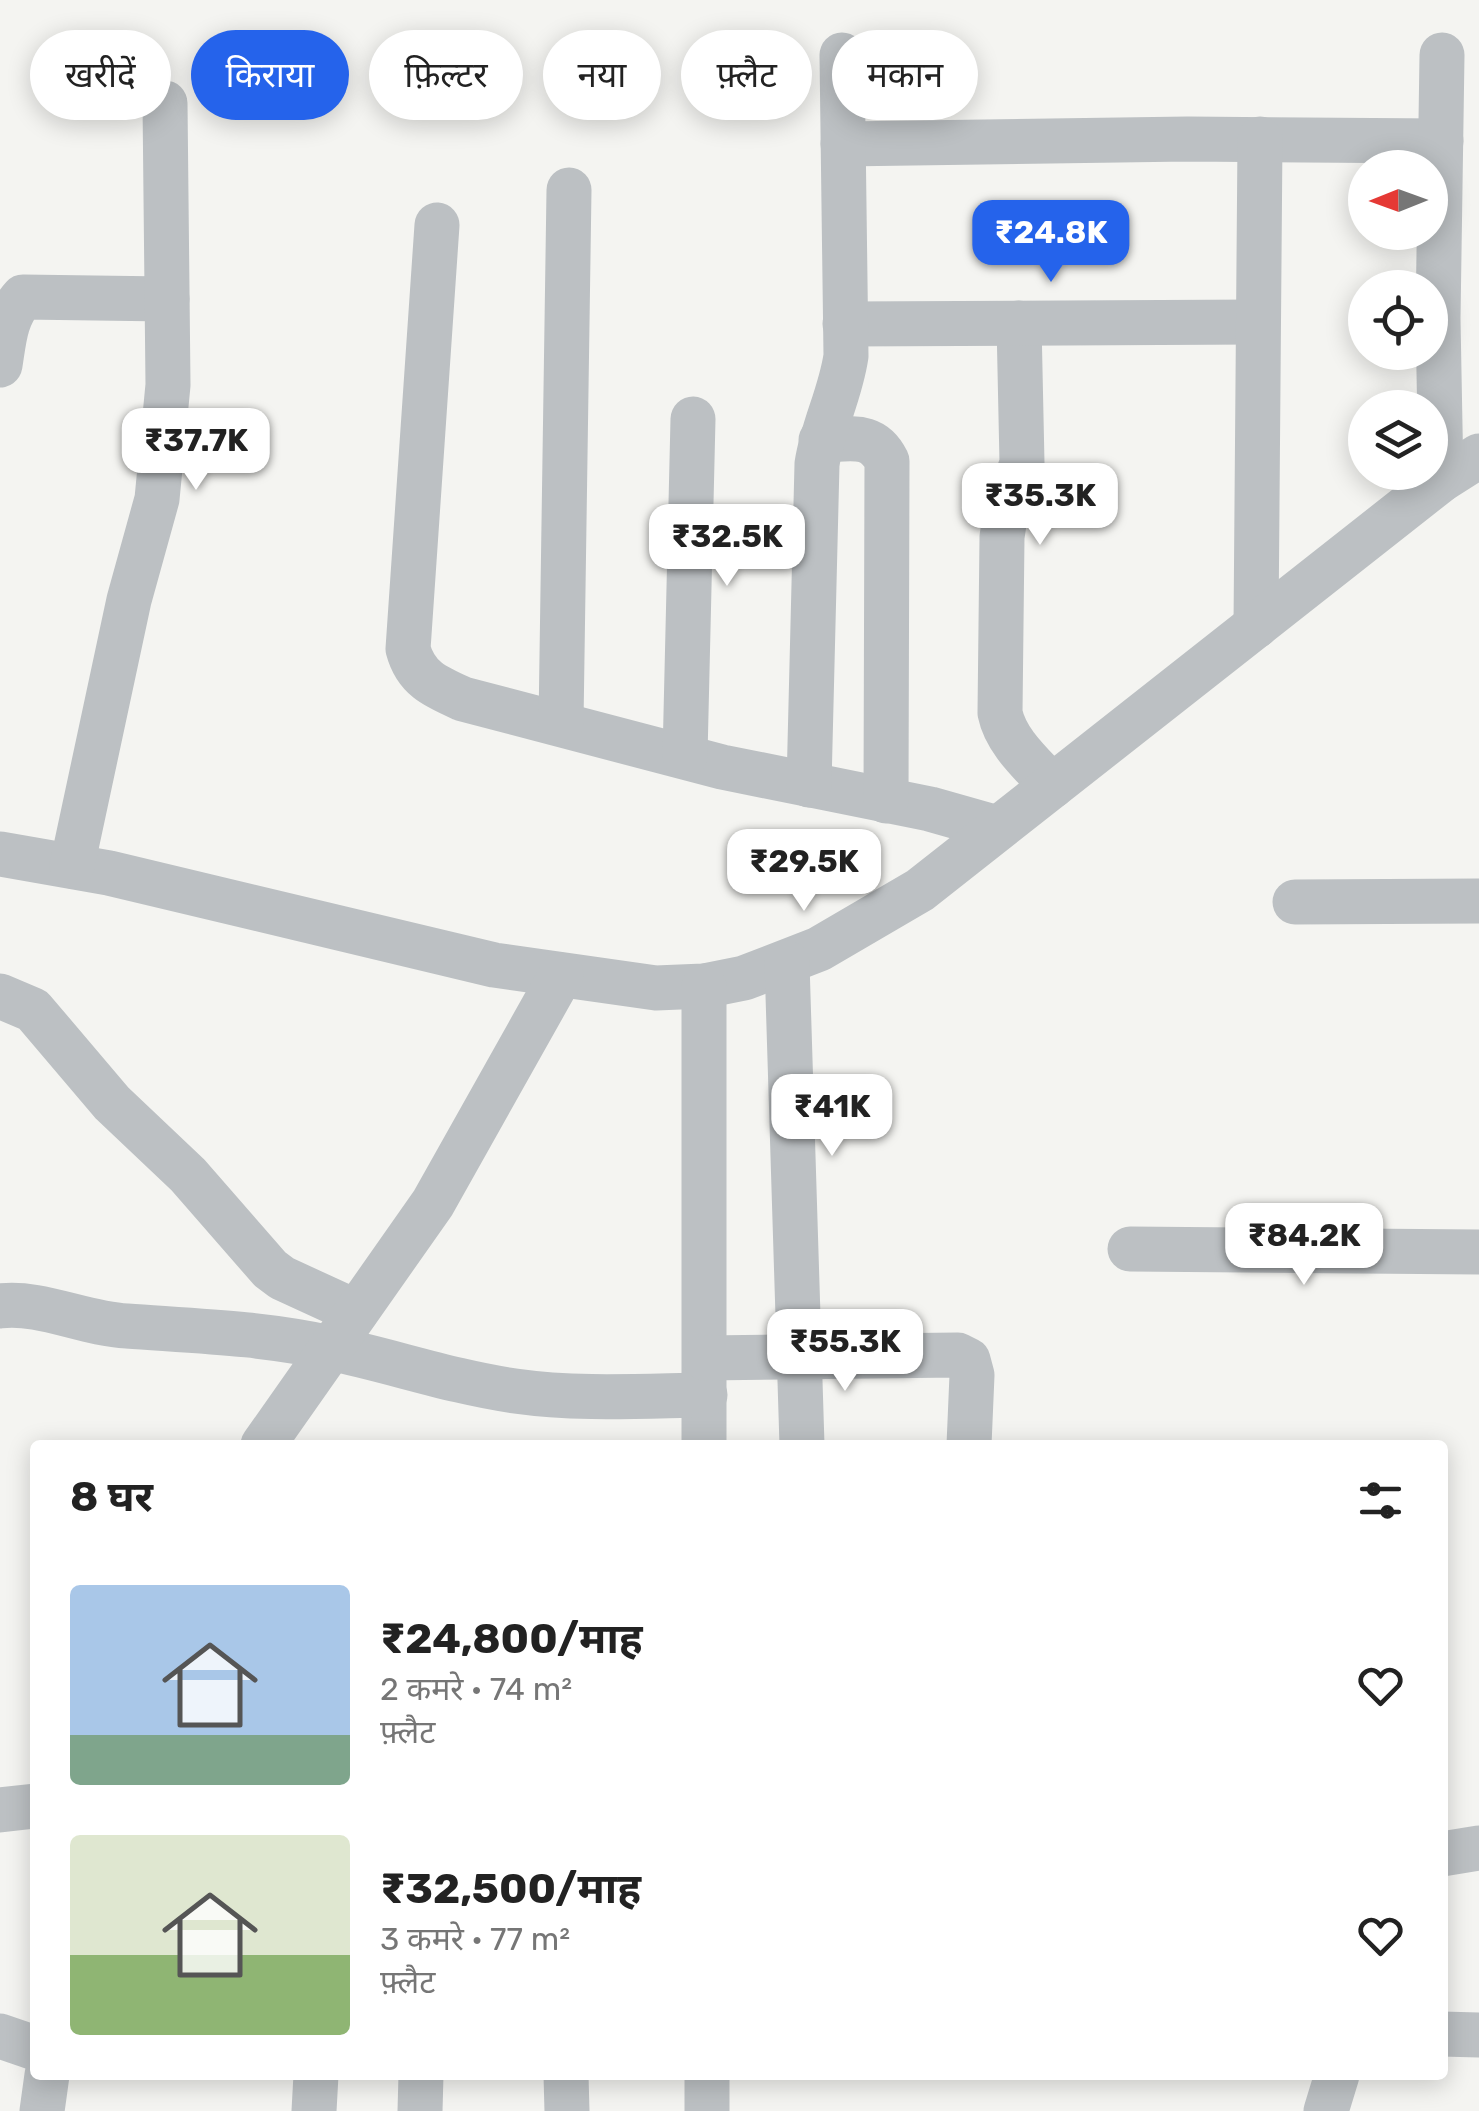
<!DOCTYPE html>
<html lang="hi">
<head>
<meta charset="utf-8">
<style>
	:root { --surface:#fff; --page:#f2f2f2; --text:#222; --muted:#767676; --accent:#2563eb }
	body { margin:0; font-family:Rubik,"Noto Sans Devanagari",sans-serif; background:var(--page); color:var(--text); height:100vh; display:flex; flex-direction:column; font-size:38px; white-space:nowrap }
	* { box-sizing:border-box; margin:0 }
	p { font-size:32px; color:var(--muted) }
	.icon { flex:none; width:55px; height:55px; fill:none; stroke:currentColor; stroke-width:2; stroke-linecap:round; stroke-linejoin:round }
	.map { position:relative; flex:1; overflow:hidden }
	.details { position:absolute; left:30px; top:1440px; width:1418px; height:640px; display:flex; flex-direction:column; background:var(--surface); border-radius:10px; box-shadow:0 5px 25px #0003 }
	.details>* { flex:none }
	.top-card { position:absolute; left:30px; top:30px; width:1420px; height:90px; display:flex; gap:20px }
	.needle { width:65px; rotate:269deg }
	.controls { position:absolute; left:1348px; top:150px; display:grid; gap:20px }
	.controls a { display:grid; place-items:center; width:100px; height:100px; border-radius:50%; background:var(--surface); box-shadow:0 5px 25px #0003; font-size:50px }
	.price { position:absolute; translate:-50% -85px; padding:0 22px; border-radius:20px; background:#fff; color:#222; font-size:32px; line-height:65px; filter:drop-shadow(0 2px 5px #0008) }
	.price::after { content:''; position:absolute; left:50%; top:60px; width:30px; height:22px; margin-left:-15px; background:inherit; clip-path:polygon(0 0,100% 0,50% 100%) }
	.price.active { background:var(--accent); color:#fff }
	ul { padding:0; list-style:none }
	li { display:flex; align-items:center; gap:30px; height:250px; padding:0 40px }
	li span { display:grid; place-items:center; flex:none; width:280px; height:200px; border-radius:10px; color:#555 }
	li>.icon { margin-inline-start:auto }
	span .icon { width:120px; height:120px; fill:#fffc; stroke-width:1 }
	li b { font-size:42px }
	h2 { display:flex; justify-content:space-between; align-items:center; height:120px; padding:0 40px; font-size:42px }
	.tag { padding:0 35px; border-radius:45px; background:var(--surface); box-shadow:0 5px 25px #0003; font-size:35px; line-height:90px }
	.tag.active { background:var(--accent); color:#fff }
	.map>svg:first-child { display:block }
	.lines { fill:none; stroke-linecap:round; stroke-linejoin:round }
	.street { stroke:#bcc0c3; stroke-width:45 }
</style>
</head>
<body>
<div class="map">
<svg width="1479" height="2111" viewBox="0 0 1479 2111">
	<rect width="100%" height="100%" fill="#f4f4f1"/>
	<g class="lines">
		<g class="street">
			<path d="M843 144 1188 139 1441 141"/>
			<path d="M437 225 408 649C416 679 436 687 463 699L722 767 930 809 997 828"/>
			<path d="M1019 323 1022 463 1006 510 1002 537 1000 713C1006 742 1032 764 1052 786"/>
			<path d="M845 324 1257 322"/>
			<path d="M0 365C4 340 5 317 23 297L167 299"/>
			<path d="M821 440C850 440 872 431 887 461L886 801"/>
			<path d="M1441 480 1438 319 1442 55"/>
			<path d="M1256 626 1260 139"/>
			<path d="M561 723 569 190"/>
			<path d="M685 756 693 419"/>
			<path d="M809 785 817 464C823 425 840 396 846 356L842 55"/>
			<path d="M0 854 109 873 494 965 656 988 704 986 744 978 819 949 920 890 1441 480 1479 456"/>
			<path d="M72 866 129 600 157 499 168 385 165 103"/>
			<path d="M1295 902 1479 901"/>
			<path d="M787 963 802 1445"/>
			<path d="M704 986V1445"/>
			<path d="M0 996 33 1010 112 1103 188 1175 270 1269 282 1278 356 1312"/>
			<path d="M1130 1249 1479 1252"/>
			<path d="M0 1306C41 1301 84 1324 127 1326 196 1331 262 1333 330 1348 392 1361 452 1382 515 1391 578 1400 641 1396 705 1395"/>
			<path d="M705 1358 958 1355 968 1360 972 1375 969 1445"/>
			<path d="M263 1445 433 1203 561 975"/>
			<path d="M0 1810 35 1806"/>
			<path d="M1442 1854 1479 1848"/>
			<path d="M1442 2034 1479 2035"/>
			<path d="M0 2036 35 2048"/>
			<path d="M566 2075 567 2111"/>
			<path d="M42 2111 47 2075"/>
			<path d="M314 2111 316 2075"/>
			<path d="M420 2111 421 2075"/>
			<path d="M707 2111V2075"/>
			<path d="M1326 2111 1337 2075"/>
		</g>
	</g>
</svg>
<div class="controls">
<a><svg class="needle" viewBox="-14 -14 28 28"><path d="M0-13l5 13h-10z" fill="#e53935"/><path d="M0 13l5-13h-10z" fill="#767676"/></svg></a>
<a><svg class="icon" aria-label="locate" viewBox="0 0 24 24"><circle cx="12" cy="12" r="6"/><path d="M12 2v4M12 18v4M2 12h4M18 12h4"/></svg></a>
<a><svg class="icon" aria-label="layers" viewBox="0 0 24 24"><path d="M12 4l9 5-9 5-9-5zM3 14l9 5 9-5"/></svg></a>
</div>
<b class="price active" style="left:1051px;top:285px">₹24.8K</b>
<b class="price" style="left:196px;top:493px">₹37.7K</b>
<b class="price" style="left:1040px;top:548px">₹35.3K</b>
<b class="price" style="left:727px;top:589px">₹32.5K</b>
<b class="price" style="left:804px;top:914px">₹29.5K</b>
<b class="price" style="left:832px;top:1159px">₹41K</b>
<b class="price" style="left:1304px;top:1288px">₹84.2K</b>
<b class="price" style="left:845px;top:1394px">₹55.3K</b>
<div class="top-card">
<a class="tag">खरीदें</a>
<a class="tag active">किराया</a>
<a class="tag">फ़िल्टर</a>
<a class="tag">नया</a>
<a class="tag">फ़्लैट</a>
<a class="tag">मकान</a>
</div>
<section class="details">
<h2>8 घर<svg class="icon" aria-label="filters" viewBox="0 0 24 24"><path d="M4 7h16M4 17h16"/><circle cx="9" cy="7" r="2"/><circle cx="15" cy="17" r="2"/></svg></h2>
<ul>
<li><span style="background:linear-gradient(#a9c7e8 75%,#7fa58c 0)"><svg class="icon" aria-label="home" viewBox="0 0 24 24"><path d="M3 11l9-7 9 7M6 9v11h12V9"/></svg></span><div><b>₹24,800/माह</b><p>2 कमरे · 74 m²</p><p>फ़्लैट</p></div><svg class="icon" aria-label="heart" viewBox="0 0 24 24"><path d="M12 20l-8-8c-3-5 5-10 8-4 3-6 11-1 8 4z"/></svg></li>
<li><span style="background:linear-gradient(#dfe7d0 60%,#8fb573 0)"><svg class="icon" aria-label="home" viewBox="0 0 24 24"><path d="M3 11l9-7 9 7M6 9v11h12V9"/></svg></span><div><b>₹32,500/माह</b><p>3 कमरे · 77 m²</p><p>फ़्लैट</p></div><svg class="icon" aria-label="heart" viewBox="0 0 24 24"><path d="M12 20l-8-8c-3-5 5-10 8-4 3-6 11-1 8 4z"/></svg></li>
</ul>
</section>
</div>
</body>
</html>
